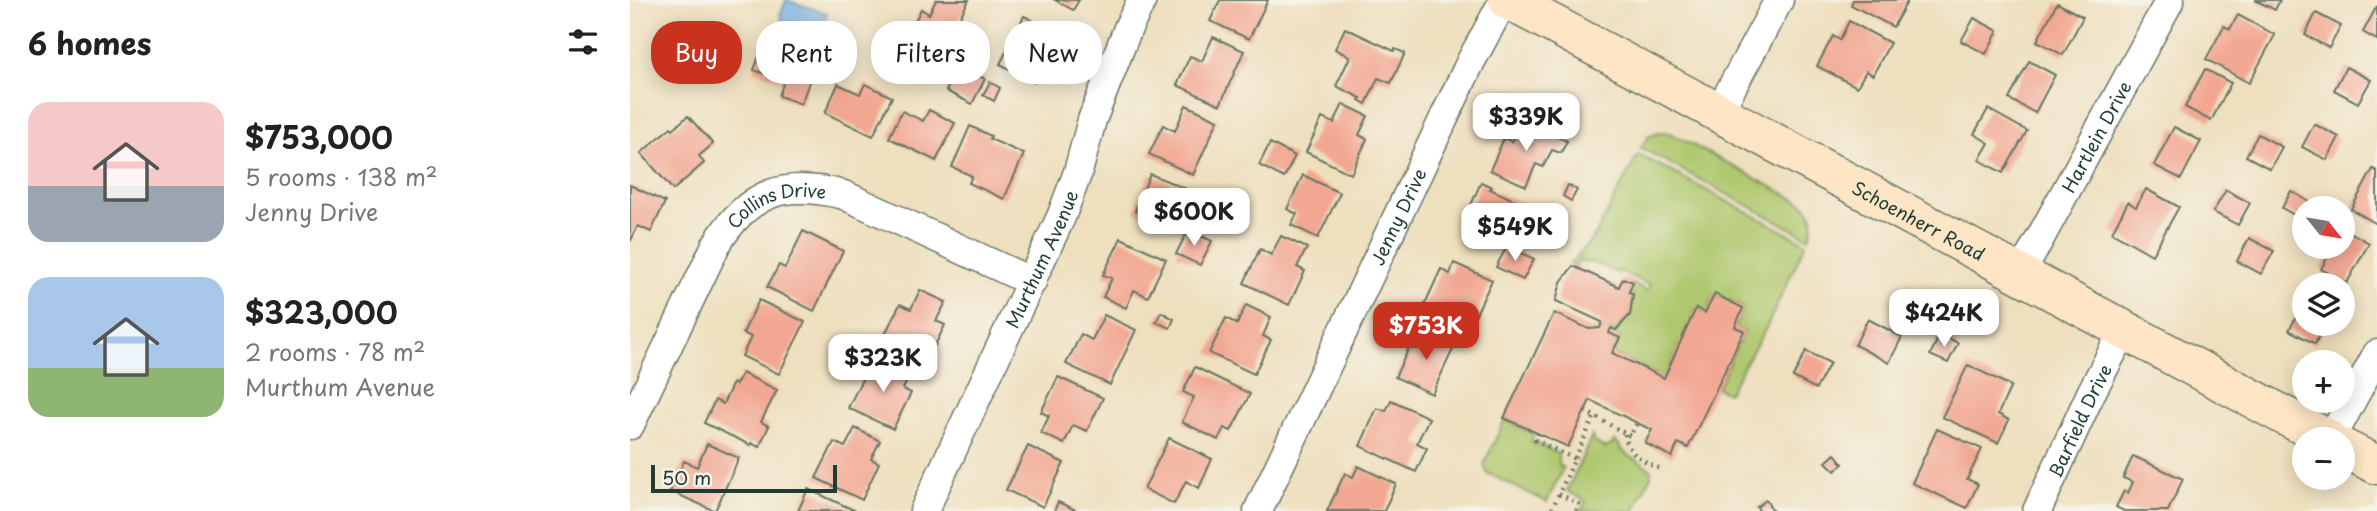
<!DOCTYPE html>
<html lang="en">
<head>
<meta charset="utf-8">
<style>
	:root { --surface:#fff; --page:#f6f6f6; --text:#222; --muted:#767676; --accent:#c8321e }
	body { margin:0; font-family:"Playpen Sans",sans-serif; background:var(--page); color:var(--text); height:100vh; display:flex; flex-direction:column; font-size:26px; white-space:nowrap }
	* { box-sizing:border-box; margin:0 }
	p { font-size:23px; color:var(--muted) }
	.icon { flex:none; width:38px; height:38px; fill:none; stroke:currentColor; stroke-width:2; stroke-linecap:round; stroke-linejoin:round }
	.map { position:relative; flex:1; overflow:hidden }
	.side { display:flex; flex-direction:column; background:var(--surface); width:630px }
	.side>* { flex:none }
	.guide { position:absolute; left:21px; top:21px; width:665px; height:63px; display:flex; gap:14px }
	.needle { width:46px; rotate:120deg }
	.tools { position:absolute; left:1662px; top:196px; display:grid; gap:14px }
	.tools a { display:grid; place-items:center; width:63px; height:63px; border-radius:50%; background:var(--surface); box-shadow:0 4px 18px #0003; font-size:35px }
	.scale { position:absolute; left:21px; bottom:18px; width:186px; box-sizing:border-box; padding-left:7px; border:4px solid #1f3d34; border-top:0; font-size:19px; line-height:24px; white-space:nowrap; color:#1f3d34; -webkit-text-stroke:5px #f7f3e8; paint-order:stroke }
	.price { position:absolute; translate:-50% -60px; padding:0 16px; border-radius:14px; background:#fff; color:#222; font-size:23px; line-height:46px; filter:drop-shadow(0 2px 4px #0008) }
	.price::after { content:''; position:absolute; left:50%; top:42px; width:21px; height:16px; margin-left:-10px; background:inherit; clip-path:polygon(0 0,100% 0,50% 100%) }
	.price.on { background:var(--accent); color:#fff }
	ul { padding:0; list-style:none }
	li { display:flex; align-items:center; gap:21px; height:175px; padding:0 28px }
	li span { display:grid; place-items:center; flex:none; width:196px; height:140px; border-radius:21px; color:#555 }
	li>.icon { margin-inline-start:auto }
	span .icon { width:84px; height:84px; fill:#fffc; stroke-width:1 }
	li b { font-size:30px }
	h2 { display:flex; justify-content:space-between; align-items:center; height:84px; padding:0 28px; font-size:30px }
	.chip { padding:0 24px; border-radius:28px; background:var(--surface); box-shadow:0 4px 18px #0003; font-size:24px; line-height:63px }
	.chip.on { background:var(--accent); color:#fff }
	main { display:flex; flex:1; min-height:0 }
	.map>svg:first-child { display:block }
	.green { fill:#afc76d; stroke:#678250; stroke-width:2 }
	.water { fill:#72abe2; stroke:#48748b; stroke-width:2 }
	.building { fill:#f2a792 }
	.lines { fill:none; stroke-linecap:round; stroke-linejoin:round }
	.street-casing { stroke:#677664; stroke-width:31 }
	.secondary-casing { stroke:#677664; stroke-width:41 }
	.path { stroke:#677664; stroke-width:4.5; stroke-dasharray:2 5; stroke-linecap:butt }
	.street { stroke:#fff; stroke-width:28 }
	.secondary { stroke:#fde5c5; stroke-width:38 }
	.labels { text-anchor:middle; dominant-baseline:central; stroke-width:5; stroke-linejoin:round; paint-order:stroke }
	.street-label { font-size:18px; fill:#1f3d34; stroke:#f7f3e8 }
</style>
</head>
<body>
<main>
<section class="side">
<h2>6 homes<svg class="icon" aria-label="filters" viewBox="0 0 24 24"><path d="M4 7h16M4 17h16"/><circle cx="9" cy="7" r="2"/><circle cx="15" cy="17" r="2"/></svg></h2>
<ul>
<li><span style="background:linear-gradient(#f6c9c9 60%,#9aa5b1 0)"><svg class="icon" aria-label="home" viewBox="0 0 24 24"><path d="M3 11l9-7 9 7M6 9v11h12V9"/></svg></span><div><b>$753,000</b><p>5 rooms · 138 m²</p><p>Jenny Drive</p></div></li>
<li><span style="background:linear-gradient(#a9c7e8 65%,#8fb573 0)"><svg class="icon" aria-label="home" viewBox="0 0 24 24"><path d="M3 11l9-7 9 7M6 9v11h12V9"/></svg></span><div><b>$323,000</b><p>2 rooms · 78 m²</p><p>Murthum Avenue</p></div></li>
</ul>
</section>
<div class="map">
<svg width="1747" height="511" viewBox="0 0 1747 511">
	<rect width="100%" height="100%" fill="#f7f3e8"/>
	<filter id="ink" filterUnits="userSpaceOnUse"><feTurbulence type="fractalNoise" baseFrequency=".0143" numOctaves="2"/><feDisplacementMap in="SourceGraphic" scale="14" xChannelSelector="R" yChannelSelector="G"/><feConvolveMatrix kernelMatrix="1 2 1 2 8 2 1 2 1" color-interpolation-filters="sRGB"/></filter>
	<filter id="wash" filterUnits="userSpaceOnUse"><feTurbulence type="fractalNoise" baseFrequency=".00686" numOctaves="4" result="noise"/><feDisplacementMap in="SourceGraphic" scale="28" xChannelSelector="R" yChannelSelector="G"/><feGaussianBlur stdDeviation="1.57" result="paint"/><feColorMatrix in="noise" values="0 0 0 0 0 0 0 0 0 0 0 0 0 0 0 0 0 1.4 0 .05"/><feComposite in="paint" operator="in"/></filter>
	<g filter="url(#wash)">
		<rect width="100%" height="100%" fill="#eedfbd"/>
		<g class="green">
			<path d="M1033 132 1042 134 1174 204C1185 214 1184 225 1179 238L1011 148 1019 136Z"/>
			<path d="M1008 154 1176 243 1136 328 1098 393 1087 388 1114 331 1105 327 1113 307 1085 294 1075 313 1066 309 1034 378 982 353 990 338 979 333 981 328 987 330 1000 315 1003 294 999 292 1002 283 1018 291 1020 285 990 271 988 273 961 262 954 263 950 260 946 267 940 264 965 236Z"/>
			<path d="M875 419 904 434 901 442 906 445 907 443 928 454 929 465 933 468 917 502 857 473 854 464Z"/>
			<path d="M962 436 964 442 975 448 981 445 985 440 995 453 1021 469V476L1004 511H951L956 501 937 491Z"/>
		</g>
		<path class="water" d="M156 0 197 13 193 26 187 29C175 25 167 29 154 25L150 15Z"/>
		<g id="blocks">
			<g class="building">
				<path d="M306 0H339L313 49 280 31 291 9 299 14Z"/>
				<path d="M425 0H449L443 10Z"/>
				<path d="M590 0H638L619 39 580 21Z"/>
				<path d="M1223 0H1278L1263 27 1221 5Z"/>
				<path d="M1625 0H1650L1645 10Z"/>
				<path d="M1427 3 1453 17 1433 55 1407 41Z"/>
				<path d="M1747 6V40L1733 32Z"/>
				<path d="M1686 13 1711 26 1699 48 1675 35Z"/>
				<path d="M1608 15 1645 35 1619 83 1576 59 1594 26 1600 29Z"/>
				<path d="M394 16 429 34 404 82 370 64Z"/>
				<path d="M1344 18 1368 31 1356 54 1331 41Z"/>
				<path d="M1219 21 1260 43 1243 75 1236 71 1227 87 1187 66 1203 36 1210 40Z"/>
				<path d="M715 28 764 51 765 49 775 53 761 83 748 78 736 104 729 100 731 98 706 86 720 57 705 49Z"/>
				<path d="M138 32 172 44 177 33 195 39 171 104 149 96 154 81 124 70Z"/>
				<path d="M583 37 614 51 590 105 547 85 560 56 572 61Z"/>
				<path d="M269 39 292 51 280 75 256 64Z"/>
				<path d="M1399 61 1425 75 1405 113 1379 99Z"/>
				<path d="M329 66 355 79 342 104 316 91Z"/>
				<path d="M1716 67 1741 80 1728 103 1704 90Z"/>
				<path d="M1575 69 1601 83 1581 121 1555 107Z"/>
				<path d="M360 82 370 88 364 101 353 95Z"/>
				<path d="M208 84 230 94 235 84 262 97 243 136 195 113Z"/>
				<path d="M713 104 738 116 729 135 737 139 721 174 676 152 692 118 704 123Z"/>
				<path d="M556 105 588 120 563 175 519 154 533 125 545 131Z"/>
				<path d="M1358 109 1397 131 1373 173 1349 160 1359 143 1344 134Z"/>
				<path d="M299 110 325 123 306 161 259 138 272 111 293 121Z"/>
				<path d="M58 116 83 144 69 156 74 163 43 190 11 153 41 127 43 129Z"/>
				<path d="M893 121 937 141 931 153 922 150 913 167 906 164 896 186 860 170 874 138 882 142Z"/>
				<path d="M1684 124 1709 137 1697 160 1672 147Z"/>
				<path d="M340 126 361 136 360 139 394 154 374 199 339 183 342 176 322 167Z"/>
				<path d="M1544 127 1571 141 1551 179 1524 165Z"/>
				<path d="M1628 134 1652 147 1640 169 1616 156Z"/>
				<path d="M640 143 665 156 654 178 629 165Z"/>
				<path d="M1743 169 1747 171V224L1721 209Z"/>
				<path d="M520 174 564 192 550 229 505 211Z"/>
				<path d="M673 175 710 193 688 238 661 225 667 214 657 209Z"/>
				<path d="M851 182 862 187 860 189 895 205 881 235 861 226 855 239 850 237 848 242 833 235 846 208 841 205Z"/>
				<path d="M0 185 35 202 21 232 8 226 0 242Z"/>
				<path d="M938 185 947 190 941 201 933 196Z"/>
				<path d="M1516 189 1549 207 1522 255 1482 232 1498 202 1506 207Z"/>
				<path d="M1596 190 1620 203 1608 225 1583 212Z"/>
				<path d="M1661 191 1685 205 1683 208H1675V221L1652 208Z"/>
				<path d="M1713 228 1739 243 1717 283 1691 269 1703 247H1713Z"/>
				<path d="M558 230 582 241 570 265 546 254Z"/>
				<path d="M173 231 213 251 184 311 137 287 149 265 155 268Z"/>
				<path d="M651 236 677 248 667 267 675 271 659 305 614 283 630 249 641 255Z"/>
				<path d="M491 238 536 259 518 297 504 290 496 308 473 297 482 278 473 275Z"/>
				<path d="M1619 238 1644 251 1631 274 1607 261Z"/>
				<path d="M877 246 904 259 893 280 866 267Z"/>
				<path d="M824 263 862 280 839 329 793 308 811 269 820 274Z"/>
				<path d="M943 266 989 287 993 278 1003 282 999 292 1003 294 1000 315 986 330 981 328 979 333 990 338 982 353 1034 378 1066 308 1075 313 1085 294 1113 308 1105 327 1114 331 1058 448 1048 443 1042 457 1015 443 1022 430 960 400 938 447 874 418 924 313 959 329 970 328 972 322 926 301 931 282Z"/>
				<path d="M290 290 316 302 306 321 315 325 297 362 252 340 270 304 281 309Z"/>
				<path d="M129 300 175 322 149 374 112 356 121 337 113 333Z"/>
				<path d="M1675 301V324H1696L1685 344 1659 330Z"/>
				<path d="M616 305 641 317 633 336 641 340 624 374 579 353 596 318 607 324Z"/>
				<path d="M531 312 544 319 540 328 526 322Z"/>
				<path d="M474 315 506 330 480 385 436 364 451 334 462 340Z"/>
				<path d="M1238 319 1272 337 1259 363 1225 345Z"/>
				<path d="M793 330 825 345 802 394 765 377 780 346 785 348Z"/>
				<path d="M1310 334 1328 343 1318 363 1300 355Z"/>
				<path d="M1176 351 1200 363 1186 389 1163 377Z"/>
				<path d="M256 358 282 370 273 389 281 393 263 429 218 408 236 371 247 377Z"/>
				<path d="M1338 365 1381 386 1368 414 1379 420 1368 443 1312 417Z"/>
				<path d="M565 367 620 394 601 431 594 428 588 440 552 422 564 397 553 392Z"/>
				<path d="M112 373 147 390 131 422 139 426 129 447 121 443 120 445 74 423 85 400 93 404 103 383 106 385Z"/>
				<path d="M428 377 473 398 457 431 443 425 434 444 411 433 419 416 411 412Z"/>
				<path d="M761 400 799 418 787 443 797 448 786 472 730 446 747 408 756 411Z"/>
				<path d="M225 428 250 441 241 459 249 463 232 500 186 478 204 442 215 447Z"/>
				<path d="M1307 429 1352 449 1337 479 1348 484 1337 508 1282 483Z"/>
				<path d="M539 438 582 459 569 488 556 481 544 504 514 489Z"/>
				<path d="M77 444 109 458 85 511 40 491 54 461 67 467Z"/>
				<path d="M398 446 434 463 413 507 376 490Z"/>
				<path d="M1205 454 1213 464 1205 471 1196 462Z"/>
				<path d="M1503 456 1553 479 1538 511H1494L1486 507 1494 491 1498 493 1503 482 1493 478Z"/>
				<path d="M728 466 766 484 754 511H697L715 473 723 477Z"/>
				<path d="M178 489 226 511H168Z"/>
				<path d="M1136 500 1143 511H1129L1127 507Z"/>
				<path d="M428 502 448 511H424Z"/>
			</g>
		</g>
	</g>
	<g filter="url(#ink)">
		<use href="#blocks" fill-opacity="0" stroke="#677664" stroke-width="2"/>
		<g class="lines">
			<g class="street-casing">
				<g id="street">
					<path d="M1088 113 1149 0"/>
					<path id="s1" d="M1390 275 1540 0"/>
					<path id="s2" d="M0 425 86 245C119 191 154 180 214 195L402 282"/>
					<path d="M1701 439 1747 354"/>
					<path id="s3" d="M294 511 431 217 448 172 462 120 498 28 512 0"/>
					<path id="s4" d="M628 511 841 61 874 0"/>
					<path id="s5" d="M1407 511 1461 393 1494 330"/>
				</g>
			</g>
			<g class="secondary-casing">
				<g id="secondary">
					<path id="s6" d="M878 0 1698 439"/>
					<path d="M1713 448 1747 465"/>
				</g>
			</g>
			<g class="path">
				<path d="M955 411 1000 436 1007 423"/>
				<path d="M908 433 905 440 945 459"/>
				<path d="M995 434C998 455 1012 461 1030 469"/>
				<path d="M929 494 949 504 946 511"/>
				<path d="M922 509 964 417"/>
			</g>
			<use href="#street" class="street"/>
			<use href="#secondary" class="secondary"/>
		</g>
	</g>
	<g class="labels">
		<g class="street-label">
			<text stroke="none"><textPath href="#s1" startOffset="158">Hartlein Drive</textPath></text>
			<text stroke="none"><textPath href="#s2" startOffset="278">Collins Drive</textPath></text>
			<text stroke="none"><textPath href="#s4" startOffset="326">Jenny Drive</textPath></text>
			<text stroke="none"><textPath href="#s6" startOffset="466">Schoenherr Road</textPath></text>
			<text stroke="none"><textPath href="#s3" startOffset="278">Murthum Avenue</textPath></text>
			<text stroke="none"><textPath href="#s5" startOffset="100">Barfield Drive</textPath></text>
		</g>
	</g>
</svg>
<div class="tools">
<a><svg class="needle" viewBox="-14 -14 28 28"><path d="M0-13l5 13h-10z" fill="#e53935"/><path d="M0 13l5-13h-10z" fill="#767676"/></svg></a>
<a><svg class="icon" aria-label="layers" viewBox="0 0 24 24"><path d="M12 4l9 5-9 5-9-5zM3 14l9 5 9-5"/></svg></a>
<a>+</a>
<a>−</a>
</div>
<div class="scale">50 m</div>
<b class="price" style="left:896px;top:153px">$339K</b>
<b class="price" style="left:564px;top:248px">$600K</b>
<b class="price" style="left:885px;top:263px">$549K</b>
<b class="price" style="left:1314px;top:349px">$424K</b>
<b class="price on" style="left:796px;top:362px">$753K</b>
<b class="price" style="left:253px;top:394px">$323K</b>
<div class="guide">
<a class="chip on">Buy</a>
<a class="chip">Rent</a>
<a class="chip">Filters</a>
<a class="chip">New</a>
</div>
</div>
</main>
</body>
</html>
